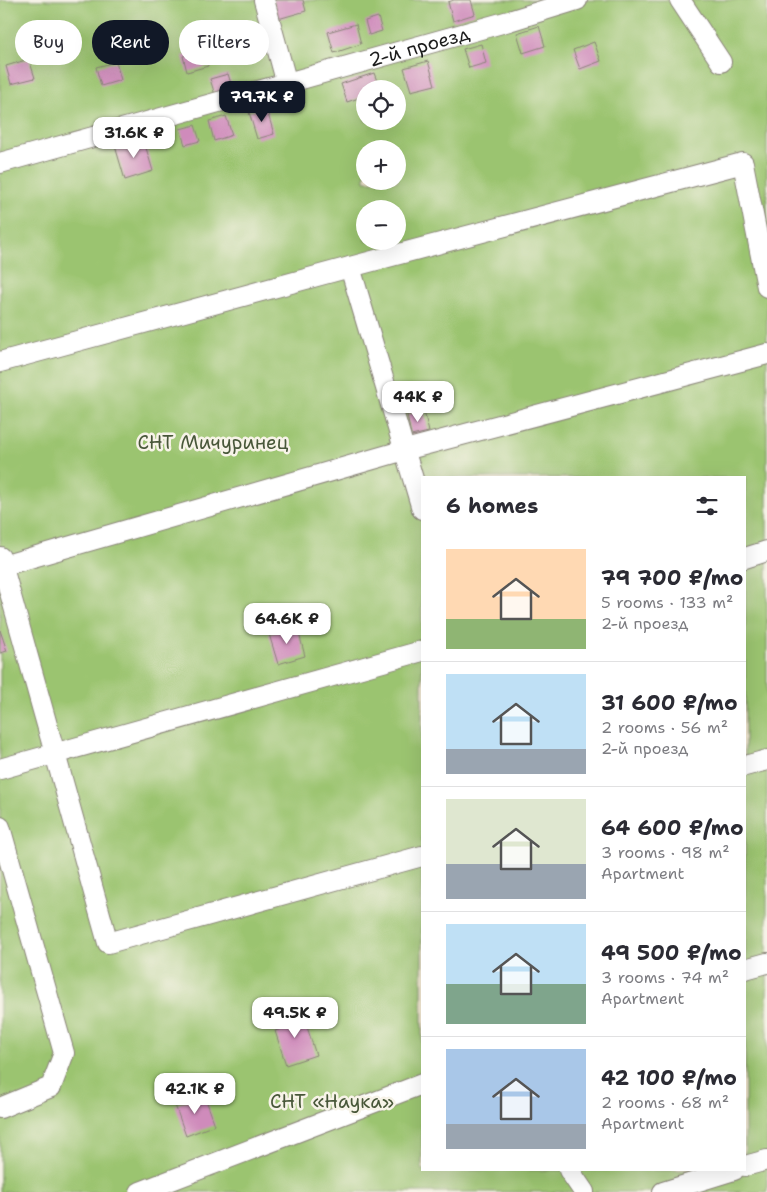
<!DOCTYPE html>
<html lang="en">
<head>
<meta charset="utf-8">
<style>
	:root { --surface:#fff; --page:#f2f2f3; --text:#2b2b33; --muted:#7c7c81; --line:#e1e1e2; --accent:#111827 }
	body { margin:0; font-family:"Shantell Sans",sans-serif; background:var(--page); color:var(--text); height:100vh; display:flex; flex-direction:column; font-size:19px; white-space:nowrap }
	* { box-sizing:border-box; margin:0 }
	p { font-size:16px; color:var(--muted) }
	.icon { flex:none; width:28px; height:28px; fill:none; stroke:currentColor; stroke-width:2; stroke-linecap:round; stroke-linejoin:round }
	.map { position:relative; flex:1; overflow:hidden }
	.drawer { position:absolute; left:421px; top:476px; width:325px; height:695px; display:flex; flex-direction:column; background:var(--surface); border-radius:0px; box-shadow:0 5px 20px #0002 }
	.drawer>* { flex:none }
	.guide { position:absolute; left:15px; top:20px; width:331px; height:45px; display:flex; gap:10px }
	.fabs { position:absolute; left:356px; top:80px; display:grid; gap:10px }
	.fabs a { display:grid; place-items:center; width:50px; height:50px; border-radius:50%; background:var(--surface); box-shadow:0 5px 20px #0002; font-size:25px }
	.price { position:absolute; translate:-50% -42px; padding:0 11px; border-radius:10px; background:#fff; color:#222; font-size:16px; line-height:32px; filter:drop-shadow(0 1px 2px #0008) }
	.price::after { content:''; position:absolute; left:50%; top:30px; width:15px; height:11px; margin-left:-8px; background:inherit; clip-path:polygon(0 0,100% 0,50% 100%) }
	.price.active { background:var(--accent); color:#fff }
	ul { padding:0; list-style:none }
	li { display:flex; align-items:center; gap:15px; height:125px; padding:0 25px }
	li+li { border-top:1px solid var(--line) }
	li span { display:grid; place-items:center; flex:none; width:140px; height:100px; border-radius:0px; color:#555 }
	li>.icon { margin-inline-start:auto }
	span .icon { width:60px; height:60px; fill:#fffc; stroke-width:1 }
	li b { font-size:21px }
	h2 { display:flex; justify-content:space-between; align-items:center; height:60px; padding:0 25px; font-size:21px }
	.chip { padding:0 18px; border-radius:22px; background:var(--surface); box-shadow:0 5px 20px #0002; font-size:18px; line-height:45px }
	.chip.active { background:var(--accent); color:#fff }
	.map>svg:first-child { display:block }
	.green { fill:#9bc470; stroke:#5c7046; fill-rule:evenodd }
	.building { fill:#cf8bbb }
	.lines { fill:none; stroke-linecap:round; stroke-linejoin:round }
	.minor-casing { stroke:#888277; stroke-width:22 }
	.minor { stroke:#fff; stroke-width:20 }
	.labels { text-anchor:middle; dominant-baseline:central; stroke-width:5; stroke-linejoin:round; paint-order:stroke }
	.street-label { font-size:19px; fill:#1c1c1c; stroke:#f7f3e8 }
	.park-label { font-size:19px; fill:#485739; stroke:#f7f3e8 }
</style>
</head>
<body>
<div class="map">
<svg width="767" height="1192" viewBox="0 0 767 1192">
	<rect width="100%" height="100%" fill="#f7f3e8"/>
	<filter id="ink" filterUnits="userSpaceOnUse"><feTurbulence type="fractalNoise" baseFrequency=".02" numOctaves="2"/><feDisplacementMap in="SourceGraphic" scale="10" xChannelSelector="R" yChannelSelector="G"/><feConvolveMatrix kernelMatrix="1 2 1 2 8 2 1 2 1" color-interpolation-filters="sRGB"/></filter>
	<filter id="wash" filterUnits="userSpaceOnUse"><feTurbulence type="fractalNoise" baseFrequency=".0096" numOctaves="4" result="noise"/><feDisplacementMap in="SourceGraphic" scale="20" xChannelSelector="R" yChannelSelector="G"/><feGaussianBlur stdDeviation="1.12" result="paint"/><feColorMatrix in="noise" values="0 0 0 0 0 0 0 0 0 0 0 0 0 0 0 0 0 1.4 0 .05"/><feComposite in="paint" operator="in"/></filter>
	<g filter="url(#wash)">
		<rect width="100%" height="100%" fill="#f4e8d2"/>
		<path class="green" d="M0 0H767V1192H0ZM365 89H398V121H365ZM365 149H398V181H365ZM365 209H398V241H365ZM422 478H745V1170H422Z"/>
		<g id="blocks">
			<g class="building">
				<path d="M273 0H303L306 11 278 19Z"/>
				<path d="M454 0H471L475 14 453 21 448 2Z"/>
				<path d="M378 17 382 31 369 35 365 21Z"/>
				<path d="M356 24 361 44 334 53 328 32Z"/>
				<path d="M539 26 545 46 523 53 517 33Z"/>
				<path d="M594 42 601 61 580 69 573 50Z"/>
				<path d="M481 44 486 63 469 68 463 49Z"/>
				<path d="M203 50 208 66 187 72 183 56Z"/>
				<path d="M29 59 35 78 11 84 6 66Z"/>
				<path d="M428 61 435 85 411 91 404 68Z"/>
				<path d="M116 62 121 80 101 86 96 67Z"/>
				<path d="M374 73 380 89H365V96L347 102 341 84Z"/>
				<path d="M228 74 233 90 215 95 210 79Z"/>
				<path d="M266 107 274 134 257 139 249 112Z"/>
				<path d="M226 116 232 135 214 141 209 121Z"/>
				<path d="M195 125 200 141 185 145 180 129Z"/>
				<path d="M143 138 153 171 125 180 115 146Z"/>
				<path d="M424 411 429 432 411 436 407 414Z"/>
				<path d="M297 626 305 656 278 664 269 634Z"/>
				<path d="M0 630 7 651 0 653Z"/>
				<path d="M302 1011 316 1055 286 1065 275 1031 281 1029 278 1019Z"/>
				<path d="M204 1094 215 1125 186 1136 175 1105Z"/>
			</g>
		</g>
	</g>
	<g filter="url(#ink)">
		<use href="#blocks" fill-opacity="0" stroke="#888277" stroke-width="1"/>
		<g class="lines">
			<g class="minor-casing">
				<g id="minor">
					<path d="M264 0 287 84"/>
					<path d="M680 0 721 62"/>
					<path id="s1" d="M0 163 509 21 577 0"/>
					<path d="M350 267 422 509"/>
					<path d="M0 362 350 267 743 163 767 287"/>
					<path d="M0 557 108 943 422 856"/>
					<path d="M745 558 767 551"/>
					<path d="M2 566 405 450 767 354"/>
					<path d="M745 766 767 760"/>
					<path d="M0 769 422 651"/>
					<path d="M0 827 64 1053 51 1087 0 1108"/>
					<path d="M745 969 767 963"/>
					<path d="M745 1166 767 1160"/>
					<path d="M569 1170 584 1192"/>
					<path d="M140 1192 422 1084"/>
					<path d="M663 1192 734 1170"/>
				</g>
			</g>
			<use href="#minor" class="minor"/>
		</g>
	</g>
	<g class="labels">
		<g class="street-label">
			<text stroke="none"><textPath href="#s1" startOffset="435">2-й проезд</textPath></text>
		</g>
		<g class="park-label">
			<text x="213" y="442">СНТ Мичуринец</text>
			<text x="332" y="1101">СНТ «Наука»</text>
		</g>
	</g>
</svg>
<div class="fabs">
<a><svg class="icon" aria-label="locate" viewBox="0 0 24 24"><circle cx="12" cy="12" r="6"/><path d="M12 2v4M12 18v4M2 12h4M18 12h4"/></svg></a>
<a>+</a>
<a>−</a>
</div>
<b class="price active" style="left:262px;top:123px">79.7K ₽</b>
<b class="price" style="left:134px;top:159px">31.6K ₽</b>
<b class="price" style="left:418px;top:423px">44K ₽</b>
<b class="price" style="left:287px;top:645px">64.6K ₽</b>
<b class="price" style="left:295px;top:1039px">49.5K ₽</b>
<b class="price" style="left:195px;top:1115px">42.1K ₽</b>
<div class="guide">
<a class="chip">Buy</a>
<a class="chip active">Rent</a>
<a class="chip">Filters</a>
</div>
<section class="drawer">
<h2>6 homes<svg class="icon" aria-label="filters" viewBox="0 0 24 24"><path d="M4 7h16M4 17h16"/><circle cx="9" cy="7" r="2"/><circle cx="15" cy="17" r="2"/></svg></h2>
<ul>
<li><span style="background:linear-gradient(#ffd9b3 70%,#8fb573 0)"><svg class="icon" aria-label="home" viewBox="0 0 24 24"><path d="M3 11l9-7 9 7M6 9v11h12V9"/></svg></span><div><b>79 700 ₽/mo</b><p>5 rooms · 133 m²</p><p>2-й проезд</p></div></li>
<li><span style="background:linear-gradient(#bfe0f5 75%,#9aa5b1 0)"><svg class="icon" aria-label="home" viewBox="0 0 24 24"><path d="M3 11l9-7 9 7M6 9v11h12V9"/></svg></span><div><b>31 600 ₽/mo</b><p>2 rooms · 56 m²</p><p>2-й проезд</p></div></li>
<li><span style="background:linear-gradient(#dfe7d0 65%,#9aa5b1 0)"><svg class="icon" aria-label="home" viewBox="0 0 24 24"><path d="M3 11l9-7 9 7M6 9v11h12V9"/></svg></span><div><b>64 600 ₽/mo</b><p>3 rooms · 98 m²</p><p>Apartment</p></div></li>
<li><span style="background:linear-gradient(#bfe0f5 60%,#7fa58c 0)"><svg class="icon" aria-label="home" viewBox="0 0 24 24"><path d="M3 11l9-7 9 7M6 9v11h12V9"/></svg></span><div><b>49 500 ₽/mo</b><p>3 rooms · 74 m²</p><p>Apartment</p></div></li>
<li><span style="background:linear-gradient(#a9c7e8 75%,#9aa5b1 0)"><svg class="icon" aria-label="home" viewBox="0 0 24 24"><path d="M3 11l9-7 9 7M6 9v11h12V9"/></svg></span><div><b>42 100 ₽/mo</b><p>2 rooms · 68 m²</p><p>Apartment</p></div></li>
</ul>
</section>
</div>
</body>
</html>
